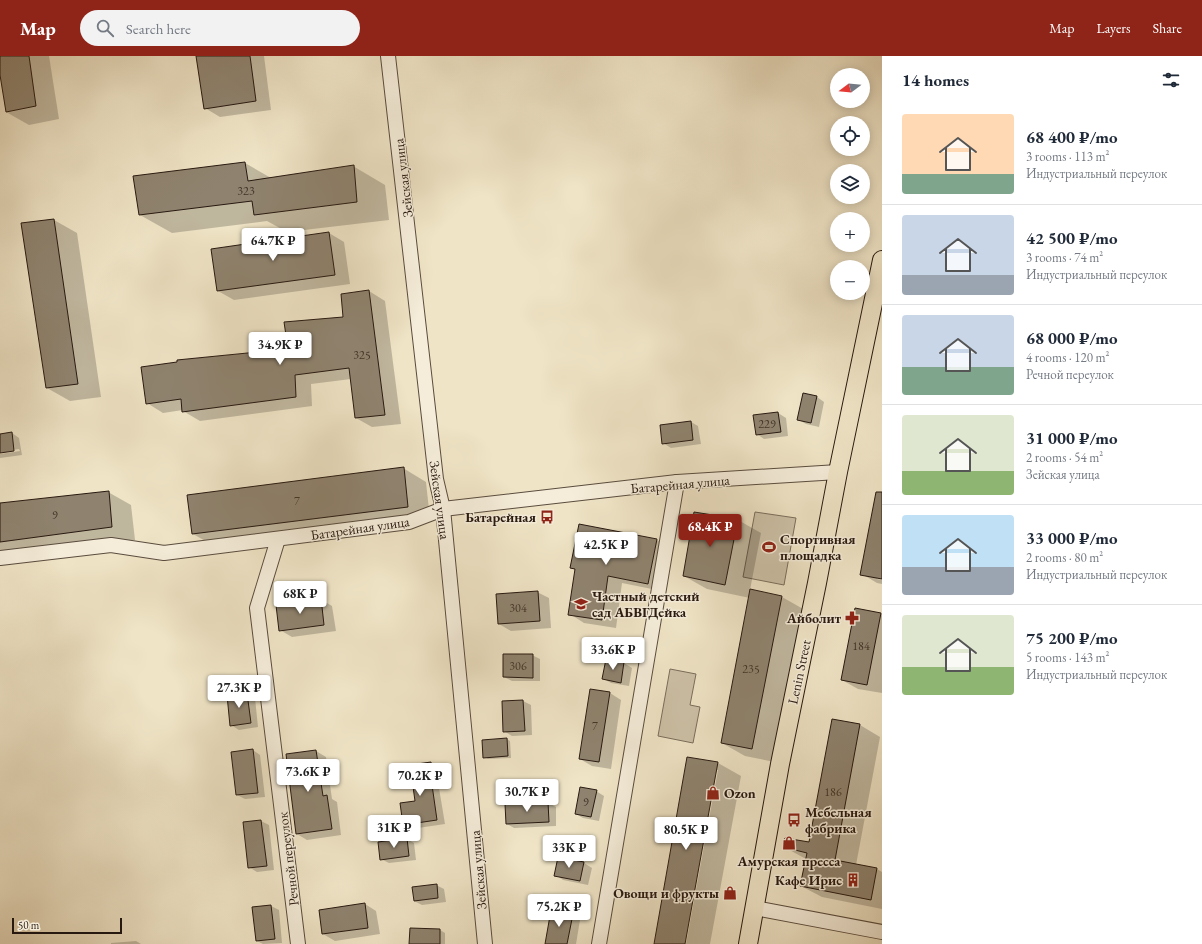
<!DOCTYPE html>
<html lang="en">
<head>
<meta charset="utf-8">
<style>
	:root { --surface:#fff; --page:#f2f2f3; --text:#1f2937; --muted:#747a83; --line:#e0e1e3; --accent:#8f2418 }
	body { margin:0; font-family:"EB Garamond",serif; background:var(--page); color:var(--text); height:100vh; display:flex; flex-direction:column; font-size:15px; white-space:nowrap }
	* { box-sizing:border-box; margin:0 }
	p { font-size:13px; color:var(--muted) }
	.icon { flex:none; width:22px; height:22px; fill:none; stroke:currentColor; stroke-width:2; stroke-linecap:round; stroke-linejoin:round }
	.map { position:relative; flex:1; overflow:hidden }
	.drawer { display:flex; flex-direction:column; background:var(--surface); width:320px }
	.drawer>* { flex:none }
	.needle { width:26px; rotate:254deg }
	.tools { position:absolute; left:830px; top:12px; display:grid; gap:8px }
	.tools a { display:grid; place-items:center; width:40px; height:40px; border-radius:50%; background:var(--surface); box-shadow:0 2px 10px #0003; font-size:20px }
	.scale { position:absolute; left:12px; bottom:10px; width:110px; box-sizing:border-box; padding-left:4px; border:2px solid #281910; border-top:0; font-size:11px; line-height:14px; white-space:nowrap; color:#281910; -webkit-text-stroke:3px #f5edda; paint-order:stroke }
	.price { position:absolute; translate:-50% -34px; padding:0 9px; border-radius:4px; background:#fff; color:#222; font-size:13px; line-height:26px; filter:drop-shadow(0 1px 2px #0008) }
	.price::after { content:''; position:absolute; left:50%; top:24px; width:12px; height:9px; margin-left:-6px; background:inherit; clip-path:polygon(0 0,100% 0,50% 100%) }
	.price.selected { background:var(--accent); color:#fff }
	ul { padding:0; list-style:none }
	li { display:flex; align-items:center; gap:12px; height:100px; padding:0 20px }
	li+li { border-top:1px solid var(--line) }
	li span { display:grid; place-items:center; flex:none; width:112px; height:80px; border-radius:4px; color:#555 }
	li>.icon { margin-inline-start:auto }
	span .icon { width:48px; height:48px; fill:#fffc; stroke-width:1 }
	li b { font-size:17px }
	h2 { display:flex; justify-content:space-between; align-items:center; height:48px; padding:0 20px; font-size:17px }
	header { display:flex; align-items:center; gap:24px; box-sizing:border-box; height:56px; padding:0 20px; background:var(--accent); color:#fff }
	header strong { font-size:19px }
	nav { display:flex; gap:22px; margin-inline-start:auto; font-size:14px }
	.search { width:280px; height:36px; background:var(--page); display:flex; align-items:center; gap:10px; box-sizing:border-box; padding:0 14px; border-radius:22px; color:var(--muted); font-size:15px }
	main { display:flex; flex:1; min-height:0 }
	.map>svg:first-child { display:block }
	.green { fill:#cdc1a7; stroke:#7a6d5c }
	.shadow { fill:#0003 }
	.building { fill:#8f836f; stroke:#281910 }
	.lines { fill:none; stroke-linecap:round; stroke-linejoin:round }
	.minor-casing { stroke:#5a4c3e; stroke-width:16 }
	.major-casing { stroke:#281910; stroke-width:20 }
	.minor { stroke:#f5edda; stroke-width:14 }
	.major { stroke:#efe4c6; stroke-width:18 }
	.labels { text-anchor:middle; dominant-baseline:central; stroke-width:3; stroke-linejoin:round; paint-order:stroke }
	.number-label { font-size:12px; fill:#423428 }
	.street-label { font-size:14px; fill:#281910; stroke:#f5edda }
	.poi-label { font-size:14px; font-weight:bold; fill:#281910; stroke:#f5edda; text-anchor:end }
</style>
</head>
<body>
<header>
<strong>Map</strong>
<div class="search"><svg class="icon" aria-label="search" viewBox="0 0 24 24"><circle cx="10" cy="10" r="6"/><path d="M15 15l6 6"/></svg>Search here</div>
<nav><a>Map</a><a>Layers</a><a>Share</a></nav>
</header>
<main>
<div class="map">
<svg width="882" height="888" viewBox="0 0 882 888">
	<rect width="100%" height="100%" fill="#efe4c6"/>
	<filter id="stains"><feTurbulence type="fractalNoise" baseFrequency=".005" numOctaves="4"/><feColorMatrix values="0 0 0 0 .2 0 0 0 0 .09 0 0 0 0 .02 0 0 0 .5 -.17"/></filter>
	<radialGradient id="worn" r=".72"><stop offset=".6" stop-color="#630" stop-opacity="0"/><stop offset="1" stop-color="#630" stop-opacity=".3"/></radialGradient>
	<g class="green">
		<path d="M755 456 796 462 784 529 743 521Z"/>
		<path d="M670 613 696 618 690 649 700 651 693 687 658 680Z"/>
	</g>
	<g class="shadow">
		<path d="M0 0H49L59 63 29 69 6 56 0 12Z"/>
		<path d="M197 0H264L271 54 220 61 205 52Z"/>
		<path d="M245 107 271 122 353 110 385 129 389 164 287 176 267 165 172 177 140 159Z"/>
		<path d="M54 164 77 177 101 341 70 345 47 332 23 168Z"/>
		<path d="M329 177 344 186 350 228 234 244 218 235Z"/>
		<path d="M369 235 385 245 401 368 372 371 356 362 351 323 311 328 312 350 200 365 183 355V354L163 357 147 347 289 294 344 261Z"/>
		<path d="M804 339 817 341 824 346 819 371 806 368 799 364Z"/>
		<path d="M778 357 786 362 788 380 764 383 757 378 754 360Z"/>
		<path d="M691 366 698 370 701 388 671 392 663 387Z"/>
		<path d="M12 377 19 382 22 399 0 402V398L20 395 19 393 0 396V379Z"/>
		<path d="M403 412 426 426 430 463 216 491 193 478Z"/>
		<path d="M108 436 131 449 135 484 0 501V448Z"/>
		<path d="M882 449V522L877 521V523L882 524V528L877 527 862 518Z"/>
		<path d="M695 457 738 464 761 477 750 534 782 541 805 554 775 706 745 700 722 687 750 542 707 533 684 520Z"/>
		<path d="M657 484 671 492 662 535 622 527 616 572 584 567 570 558 576 514 571 512Z"/>
		<path d="M537 536 549 542 551 572 511 575 499 568Z"/>
		<path d="M320 543 332 550 336 575 292 581 280 574Z"/>
		<path d="M881 558H882V637L858 633 842 624Z"/>
		<path d="M532 599 540 603V625H512L504 621Z"/>
		<path d="M607 604 624 607 632 612 629 630 611 627 604 623Z"/>
		<path d="M610 637 621 644 611 713 592 710 580 703Z"/>
		<path d="M247 638 255 642 258 671 239 674 231 669Z"/>
		<path d="M523 645 531 649 532 679 512 680 504 675Z"/>
		<path d="M833 664 860 669 880 681 856 809 877 813 882 816V853L822 841 801 830 806 803 784 791 809 787Z"/>
		<path d="M507 683 510 685 511 702 488 703 484 701Z"/>
		<path d="M253 694 260 699 265 741 245 743 237 739Z"/>
		<path d="M316 695 326 701 332 743 337 746 341 779 307 784 297 778Z"/>
		<path d="M431 707 438 711 440 725 438 726 445 768 411 773 404 768 416 746Z"/>
		<path d="M718 707 741 720 710 888H686L718 714H716L684 888H656Z"/>
		<path d="M596 735 604 740 599 765 583 762 576 758Z"/>
		<path d="M548 747 556 751V770L514 772 507 768Z"/>
		<path d="M261 765 269 769 274 814 257 816 249 811 244 767Z"/>
		<path d="M407 783 414 787 416 804 389 807 381 803Z"/>
		<path d="M559 802 584 807 592 812 588 829 563 824 556 819Z"/>
		<path d="M436 829 444 833 446 846 422 849 414 845Z"/>
		<path d="M365 848 376 855 380 878 335 885 323 878Z"/>
		<path d="M271 850 279 854 282 887 263 888 257 885Z"/>
		<path d="M573 859 580 864 576 888H546Z"/>
		<path d="M411 873 440 874 445 877V888H410Z"/>
		<path d="M136 885 141 888H111V887Z"/>
	</g>
	<g class="building">
		<path d="M0 0H29L36 50 6 56 0 19Z"/>
		<path d="M196 0H250L256 45 204 53Z"/>
		<path d="M245 106 248 125 354 109 357 146 254 159 252 145 139 159 133 120Z"/>
		<path d="M54 163 78 328 46 332 21 167Z"/>
		<path d="M329 176 335 219 217 235 211 193Z"/>
		<path d="M369 234 385 359 355 362 349 312 295 319 296 341 182 356 181 343 146 348 141 311 177 306V304L288 293 284 266 343 261 341 238Z"/>
		<path d="M803 337 817 340 811 367 797 364Z"/>
		<path d="M778 356 781 376 756 379 753 359Z"/>
		<path d="M691 365 693 384 662 388 660 369Z"/>
		<path d="M12 376 14 395 0 397V378Z"/>
		<path d="M404 411 408 451 192 478 187 439Z"/>
		<path d="M109 435 112 471 0 486V447Z"/>
		<path d="M876 436H882V523L860 519Z"/>
		<path d="M694 456 738 463 725 529 683 520Z"/>
		<path d="M579 468 657 483 648 528 608 520 602 564 568 559 575 513 570 512Z"/>
		<path d="M750 533 782 540 752 693 721 687Z"/>
		<path d="M538 535 540 565 498 568 496 538Z"/>
		<path d="M321 542 324 569 279 575 276 549Z"/>
		<path d="M855 552 881 557 867 629 841 624Z"/>
		<path d="M503 598H533V622L503 621Z"/>
		<path d="M606 603 624 606 621 627 602 623Z"/>
		<path d="M590 633 610 636 599 706 579 703Z"/>
		<path d="M247 637 251 667 230 670 227 639Z"/>
		<path d="M523 644 525 675 503 676 502 645Z"/>
		<path d="M832 663 860 668 835 804 877 812 871 844 800 830 807 797 783 791 785 782 809 786Z"/>
		<path d="M507 682 508 700 483 702 482 684Z"/>
		<path d="M253 693 258 737 236 739 231 696Z"/>
		<path d="M316 694 323 740 327 739 332 773 296 778 286 698Z"/>
		<path d="M687 701 718 706 685 888H654Z"/>
		<path d="M431 706 433 721 431 722 437 764 403 769 400 747 415 745 410 709Z"/>
		<path d="M580 731 597 734 591 761 575 758Z"/>
		<path d="M548 746 549 766 506 768 505 748Z"/>
		<path d="M261 764 267 810 248 812 243 766Z"/>
		<path d="M407 782 409 800 380 804 378 786Z"/>
		<path d="M558 801 584 806 580 825 554 820Z"/>
		<path d="M437 828 438 842 414 845 412 831Z"/>
		<path d="M365 847 368 872 322 878 319 854Z"/>
		<path d="M271 849 275 883 256 885 252 851Z"/>
		<path d="M551 854 573 858 567 888H545Z"/>
		<path d="M410 872 440 873V888H409Z"/>
	</g>
	<g class="lines">
		<g class="minor-casing">
			<g id="minor">
				<path d="M388 0 436 423 443 453 485 888"/>
				<path d="M278 483 257 552 298 888"/>
				<path d="M0 502 111 489 164 497 409 466 443 453 677 426 838 416"/>
				<path d="M755 852 882 876"/>
				<path d="M599 888 677 426"/>
			</g>
		</g>
		<g class="major-casing">
			<path id="major" d="M748 888 780 708 817 527 838 416 882 204"/>
		</g>
		<use href="#minor" class="minor"/>
		<use href="#major" class="major"/>
	</g>
	<defs>
		<g id="bus-bare" transform="scale(1.08)"><path d="M-5-6H5V4H4V6H2V4H-2V6H-4V4H-5ZM-3.5-4V0h7V-4ZM-3.5 1.2v1.5H-2V1.2ZM2 1.2v1.5H3.5V1.2Z" fill="#8f2418" stroke="#f5edda" stroke-width="2.5" paint-order="stroke"/></g>
		<g id="stadium-bare" transform="scale(1.08)"><path d="M0-5a6.5 5 0 1 0 0 10a6.5 5 0 1 0 0-10ZM-3.5-1.8h7v3.6h-7Z" fill="#8f2418" stroke="#f5edda" stroke-width="2.5" paint-order="stroke"/></g>
		<g id="school-bare" transform="scale(1.08)"><path d="M0-5L7-2L0 1L-7-2ZM-4 1L0 2.5L4 1V4Q0 6-4 4Z" fill="#8f2418" stroke="#f5edda" stroke-width="2.5" paint-order="stroke"/></g>
		<g id="pharmacy-bare" transform="scale(1.08)"><path d="M-2-6h4v4h4v4h-4v4h-4v-4h-4v-4h4Z" fill="#8f2418" stroke="#f5edda" stroke-width="2.5" paint-order="stroke"/></g>
		<g id="shop-bare" transform="scale(1.08)"><path d="M-5-2.5h2.3a2.7 3.5 0 0 1 5.4 0H5L5.5 6h-11ZM-1.5-2.5h3a1.5 2.3 0 0 0-3 0Z" fill="#8f2418" stroke="#f5edda" stroke-width="2.5" paint-order="stroke"/></g>
		<g id="building-bare" transform="scale(1.08)"><path d="M-4-6H4V6H1V3H-1V6H-4ZM-2.5-4.3h1.7v1.8h-1.7ZM.8-4.3h1.7v1.8H.8ZM-2.5-1h1.7V.8h-1.7ZM.8-1h1.7V.8H.8Z" fill="#8f2418" stroke="#f5edda" stroke-width="2.5" paint-order="stroke"/></g>
	</defs>
	<g fill-rule="evenodd">
		<use href="#bus-bare" x="547" y="461"/>
		<use href="#stadium-bare" x="769" y="491"/>
		<use href="#school-bare" x="581" y="548"/>
		<use href="#pharmacy-bare" x="852" y="562"/>
		<use href="#shop-bare" x="713" y="737"/>
		<use href="#bus-bare" x="794" y="764"/>
		<use href="#shop-bare" x="789" y="787"/>
		<use href="#building-bare" x="853" y="824"/>
		<use href="#shop-bare" x="730" y="837"/>
	</g>
	<g class="labels">
		<g class="number-label">
			<text x="246" y="135">323</text>
			<text x="362" y="299">325</text>
			<text x="767" y="368">229</text>
			<text x="297" y="445">7</text>
			<text x="55" y="459">9</text>
			<text x="518" y="552">304</text>
			<text x="861" y="590">184</text>
			<text x="518" y="610">306</text>
			<text x="751" y="613">235</text>
			<text x="595" y="670">7</text>
			<text x="833" y="736">186</text>
			<text x="586" y="746">9</text>
		</g>
		<g class="street-label">
			<text transform="translate(403 122) rotate(-97)">Зейская улица</text>
			<text transform="translate(680 428) rotate(-5)">Батарейная улица</text>
			<text transform="translate(440 444) rotate(82)">Зейская улица</text>
			<text transform="translate(360 472) rotate(-8)">Батарейная улица</text>
			<text transform="translate(799 616) rotate(-78)">Lenin Street</text>
			<text transform="translate(288 803) rotate(-97)">Речной переулок</text>
			<text transform="translate(478 814) rotate(-95)">Зейская улица</text>
		</g>
		<g class="poi-label">
			<text x="536" y="461">Батарейная</text>
			<text x="780" y="483" text-anchor="start">Спортивная<tspan x="780" dy="16">площадка</tspan></text>
			<text x="592" y="540" text-anchor="start">Частный детский<tspan x="592" dy="16">сад АБВГДейка</tspan></text>
			<text x="841" y="562">Айболит</text>
			<text x="724" y="737" text-anchor="start">Ozon</text>
			<text x="805" y="756" text-anchor="start">Мебельная<tspan x="805" dy="16">фабрика</tspan></text>
			<text x="789" y="805" text-anchor="middle">Амурская пресса</text>
			<text x="842" y="824">Кафе Ирис</text>
			<text x="719" y="837">Овощи и фрукты</text>
		</g>
	</g>
	<rect width="100%" height="100%" filter="url(#stains)"/>
	<rect width="100%" height="100%" fill="url(#worn)"/>
</svg>
<div class="tools">
<a><svg class="needle" viewBox="-14 -14 28 28"><path d="M0-13l5 13h-10z" fill="#e53935"/><path d="M0 13l5-13h-10z" fill="#747a83"/></svg></a>
<a><svg class="icon" aria-label="locate" viewBox="0 0 24 24"><circle cx="12" cy="12" r="6"/><path d="M12 2v4M12 18v4M2 12h4M18 12h4"/></svg></a>
<a><svg class="icon" aria-label="layers" viewBox="0 0 24 24"><path d="M12 4l9 5-9 5-9-5zM3 14l9 5 9-5"/></svg></a>
<a>+</a>
<a>−</a>
</div>
<div class="scale">50 m</div>
<b class="price" style="left:273px;top:206px">64.7K ₽</b>
<b class="price" style="left:280px;top:310px">34.9K ₽</b>
<b class="price selected" style="left:710px;top:492px">68.4K ₽</b>
<b class="price" style="left:606px;top:510px">42.5K ₽</b>
<b class="price" style="left:300px;top:559px">68K ₽</b>
<b class="price" style="left:613px;top:615px">33.6K ₽</b>
<b class="price" style="left:239px;top:653px">27.3K ₽</b>
<b class="price" style="left:308px;top:737px">73.6K ₽</b>
<b class="price" style="left:420px;top:741px">70.2K ₽</b>
<b class="price" style="left:527px;top:757px">30.7K ₽</b>
<b class="price" style="left:394px;top:793px">31K ₽</b>
<b class="price" style="left:686px;top:795px">80.5K ₽</b>
<b class="price" style="left:569px;top:813px">33K ₽</b>
<b class="price" style="left:559px;top:872px">75.2K ₽</b>
</div>
<section class="drawer">
<h2>14 homes<svg class="icon" aria-label="filters" viewBox="0 0 24 24"><path d="M4 7h16M4 17h16"/><circle cx="9" cy="7" r="2"/><circle cx="15" cy="17" r="2"/></svg></h2>
<ul>
<li><span style="background:linear-gradient(#ffd9b3 75%,#7fa58c 0)"><svg class="icon" aria-label="home" viewBox="0 0 24 24"><path d="M3 11l9-7 9 7M6 9v11h12V9"/></svg></span><div><b>68 400 ₽/mo</b><p>3 rooms · 113 m²</p><p>Индустриальный переулок</p></div></li>
<li><span style="background:linear-gradient(#c9d6e8 75%,#9aa5b1 0)"><svg class="icon" aria-label="home" viewBox="0 0 24 24"><path d="M3 11l9-7 9 7M6 9v11h12V9"/></svg></span><div><b>42 500 ₽/mo</b><p>3 rooms · 74 m²</p><p>Индустриальный переулок</p></div></li>
<li><span style="background:linear-gradient(#c9d6e8 65%,#7fa58c 0)"><svg class="icon" aria-label="home" viewBox="0 0 24 24"><path d="M3 11l9-7 9 7M6 9v11h12V9"/></svg></span><div><b>68 000 ₽/mo</b><p>4 rooms · 120 m²</p><p>Речной переулок</p></div></li>
<li><span style="background:linear-gradient(#dfe7d0 70%,#8fb573 0)"><svg class="icon" aria-label="home" viewBox="0 0 24 24"><path d="M3 11l9-7 9 7M6 9v11h12V9"/></svg></span><div><b>31 000 ₽/mo</b><p>2 rooms · 54 m²</p><p>Зейская улица</p></div></li>
<li><span style="background:linear-gradient(#bfe0f5 65%,#9aa5b1 0)"><svg class="icon" aria-label="home" viewBox="0 0 24 24"><path d="M3 11l9-7 9 7M6 9v11h12V9"/></svg></span><div><b>33 000 ₽/mo</b><p>2 rooms · 80 m²</p><p>Индустриальный переулок</p></div></li>
<li><span style="background:linear-gradient(#dfe7d0 65%,#8fb573 0)"><svg class="icon" aria-label="home" viewBox="0 0 24 24"><path d="M3 11l9-7 9 7M6 9v11h12V9"/></svg></span><div><b>75 200 ₽/mo</b><p>5 rooms · 143 m²</p><p>Индустриальный переулок</p></div></li>
</ul>
</section>
</main>
</body>
</html>
